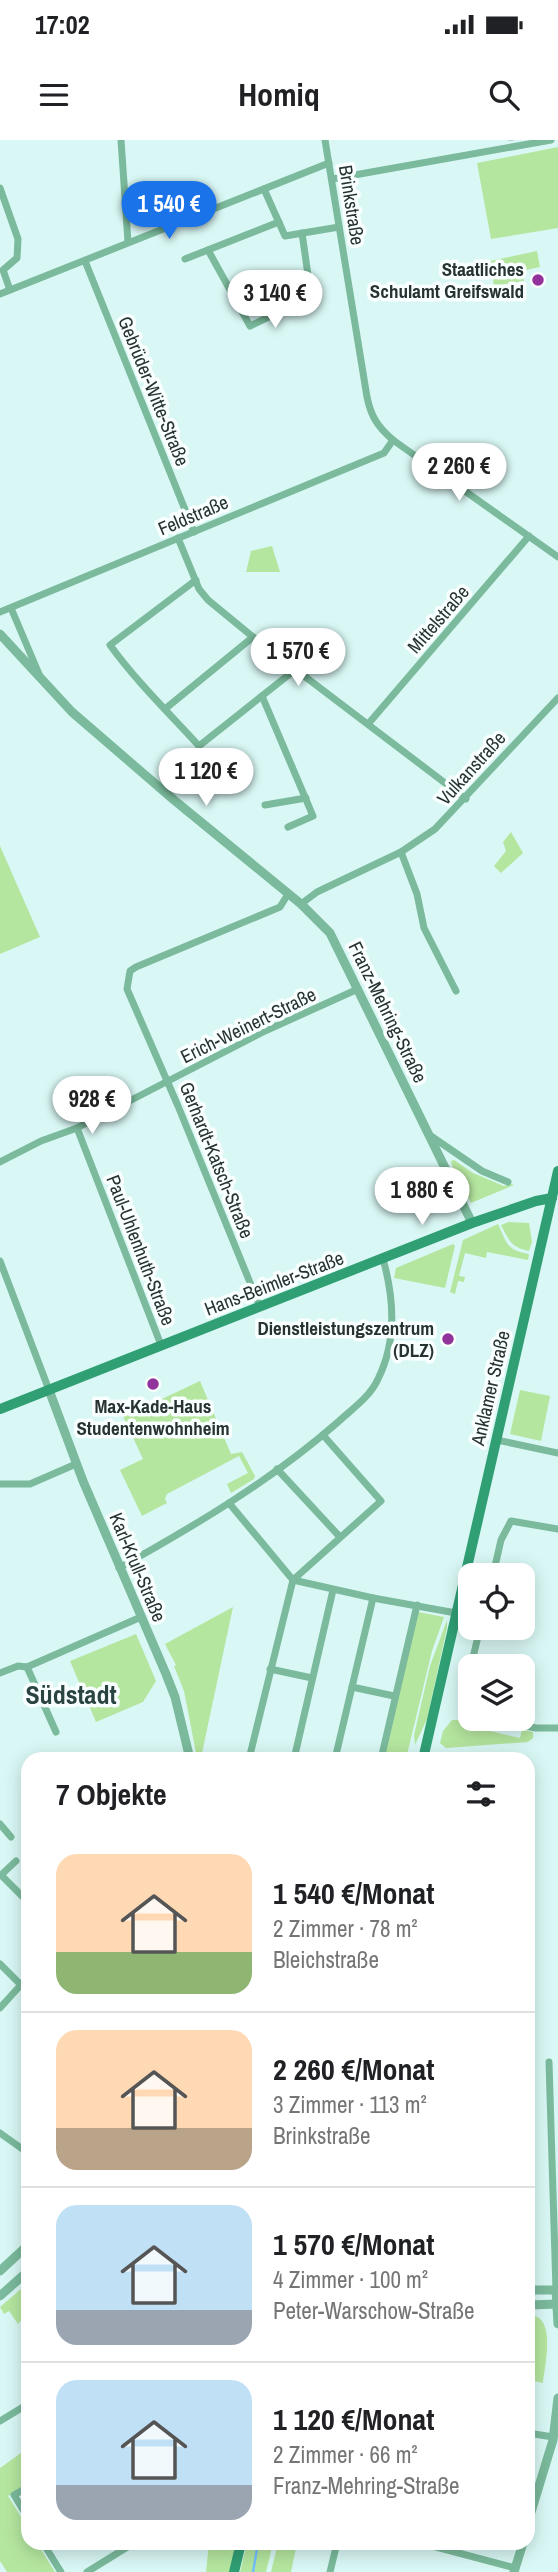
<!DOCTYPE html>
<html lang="de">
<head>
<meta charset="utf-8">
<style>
	:root { --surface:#fff; --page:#f2f2f2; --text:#202124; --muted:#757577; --line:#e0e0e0; --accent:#1a73e8 }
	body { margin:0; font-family:"Archivo Narrow",sans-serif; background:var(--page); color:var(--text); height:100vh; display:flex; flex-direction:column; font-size:26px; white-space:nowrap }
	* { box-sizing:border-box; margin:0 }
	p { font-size:23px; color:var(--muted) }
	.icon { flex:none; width:38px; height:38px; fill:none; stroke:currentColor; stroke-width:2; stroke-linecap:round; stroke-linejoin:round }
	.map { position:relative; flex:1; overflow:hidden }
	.drawer { position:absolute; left:21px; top:1612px; width:514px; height:798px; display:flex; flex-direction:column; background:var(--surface); border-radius:21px; box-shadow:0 4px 18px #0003 }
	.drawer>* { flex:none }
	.fabs { position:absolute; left:458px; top:1423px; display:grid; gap:14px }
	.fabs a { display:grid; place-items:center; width:77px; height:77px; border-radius:14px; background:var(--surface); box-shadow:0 4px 18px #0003; font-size:35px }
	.price { position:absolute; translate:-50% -60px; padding:0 16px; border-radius:24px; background:#fff; color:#222; font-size:23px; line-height:46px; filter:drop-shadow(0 2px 4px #0008) }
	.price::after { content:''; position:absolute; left:50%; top:42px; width:21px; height:16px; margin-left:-10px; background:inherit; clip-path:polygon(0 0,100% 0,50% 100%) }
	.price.on { background:var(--accent); color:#fff }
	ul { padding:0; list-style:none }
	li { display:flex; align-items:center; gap:21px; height:175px; padding:0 35px }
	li+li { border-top:2px solid var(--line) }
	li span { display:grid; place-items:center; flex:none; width:196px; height:140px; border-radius:21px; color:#555 }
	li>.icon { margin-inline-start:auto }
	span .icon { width:84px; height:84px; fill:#fffc; stroke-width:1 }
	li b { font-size:30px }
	h2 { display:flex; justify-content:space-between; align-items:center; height:84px; padding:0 35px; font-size:30px }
	.status { display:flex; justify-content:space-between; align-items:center; height:49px; padding:0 35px; background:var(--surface); direction:ltr }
	.status svg { height:19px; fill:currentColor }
	header { display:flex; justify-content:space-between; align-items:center; height:91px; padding:0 35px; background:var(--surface); font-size:32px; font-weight:800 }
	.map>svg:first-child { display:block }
	.green { fill:#b5e69f }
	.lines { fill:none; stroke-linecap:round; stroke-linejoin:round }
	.stream { stroke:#73bffb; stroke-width:2.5 }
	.pedestrian-tunnel { stroke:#b5d1ce; stroke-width:5; stroke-dasharray:5 2.5; stroke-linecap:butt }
	.minor { stroke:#7bba9c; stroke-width:7 }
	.tertiary { stroke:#7bba9c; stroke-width:9 }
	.secondary { stroke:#309f74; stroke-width:10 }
	.poi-dot { fill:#92339b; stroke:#f9fffe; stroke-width:2.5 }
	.labels { text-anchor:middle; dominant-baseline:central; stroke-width:7; stroke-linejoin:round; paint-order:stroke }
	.street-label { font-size:19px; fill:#273332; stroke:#f9fffe }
	.poi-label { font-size:19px; font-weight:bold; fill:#273332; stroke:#f9fffe; text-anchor:end }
	.district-label { font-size:26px; font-weight:bold; fill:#2a4442; stroke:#f9fffe }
</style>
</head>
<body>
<div class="status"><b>17:02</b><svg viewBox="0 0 49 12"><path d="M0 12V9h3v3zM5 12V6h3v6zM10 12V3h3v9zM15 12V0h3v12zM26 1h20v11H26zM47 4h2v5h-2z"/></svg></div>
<header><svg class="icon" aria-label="menu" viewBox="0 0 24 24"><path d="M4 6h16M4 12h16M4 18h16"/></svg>Homiq<svg class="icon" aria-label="search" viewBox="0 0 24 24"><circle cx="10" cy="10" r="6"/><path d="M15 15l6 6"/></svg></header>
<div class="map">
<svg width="558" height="2432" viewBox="0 0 558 2432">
	<rect width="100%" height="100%" fill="#d9f8f5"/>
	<g class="green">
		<path d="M558 7V88L491 99 477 23Z"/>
		<path d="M537 111 540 127 522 131 524 141 494 146 490 121Z"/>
		<path d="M272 406 280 432H246L251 411Z"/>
		<path d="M511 692 523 713 501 733 494 726 506 711 503 702Z"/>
		<path d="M0 706 40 797 0 814Z"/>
		<path d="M454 1020 473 1033 504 1046 511 1044 514 1045 471 1063 452 1025 451 1021Z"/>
		<path d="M509 1082 529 1083 532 1102 529 1111C510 1106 510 1102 501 1085Z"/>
		<path d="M498 1084C507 1103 506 1110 529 1114L528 1120 487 1112 486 1118 465 1113 459 1136 465 1137 464 1142 458 1141 455 1154 450 1152 463 1100Z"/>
		<path d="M453 1104 455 1106 445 1148 394 1138 396 1128Z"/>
		<path d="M200 1241 231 1314 242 1312 255 1336 254 1339 231 1353 227 1344 248 1333 239 1316 167 1354 165 1359 167 1363 142 1376 120 1330 143 1319 122 1274 134 1272Z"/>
		<path d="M520 1250 550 1256 541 1301 510 1294Z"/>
		<path d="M233 1467 202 1613H196L184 1551 174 1526 176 1525 165 1504Z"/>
		<path d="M418 1472 444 1477 432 1511 406 1619H384Z"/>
		<path d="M447 1480V1488L427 1579 415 1605 414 1595 430 1526Z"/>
		<path d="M136 1494 156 1541 143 1562 96 1582 70 1521Z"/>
		<path d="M471 1574V1578L483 1582 482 1589 520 1598 522 1590 533 1592V1598L528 1602 446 1608 440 1603 443 1591 452 1580H462Z"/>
		<path d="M28 2143V2173L18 2184 9 2171 4 2174 0 2167Z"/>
		<path d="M529 2175C557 2175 545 2225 543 2243L529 2240Z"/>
		<path d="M28 2308V2343L8 2356 28 2388V2403H37L55 2432H7L0 2421V2328Z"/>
		<path d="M209 2403H238L231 2432H206Z"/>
		<path d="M247 2403H273L266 2432H240Z"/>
		<path d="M278 2403H297L291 2432H271Z"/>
	</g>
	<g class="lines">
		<path class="stream" d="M253 2432 258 2403"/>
		<path class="pedestrian-tunnel" d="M511 0V1"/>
		<g class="minor">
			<path d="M121 0 128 102"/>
			<path d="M325 0 367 257C371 277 378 287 393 300L558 417"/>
			<path d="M332 39 551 0"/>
			<path d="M0 48 18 99 17 118 3 130 10 150"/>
			<path d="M264 49 285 96 339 87"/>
			<path d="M208 110 250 186 311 156 302 93"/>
			<path d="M185 119 279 82"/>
			<path d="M85 121 194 392"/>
			<path d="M0 154 329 23"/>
			<path d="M178 398 199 449 208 460 253 497 466 659"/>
			<path d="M196 440 110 505C136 541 168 572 199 606L296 529"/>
			<path d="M11 468 39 534"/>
			<path d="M0 472 384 313 393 300"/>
			<path d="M262 556 313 676 288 687"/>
			<path d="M165 569 253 497"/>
			<path d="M369 583 529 396"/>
			<path d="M265 665 306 658"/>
			<path d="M401 712 417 754 424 788 456 851"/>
			<path d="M301 764 317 752 401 712 435 689 558 558"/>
			<path d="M77 988 161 1205"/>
			<path d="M428 994 482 1031 508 1042"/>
			<path d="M0 1022 41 1001 77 988 265 891 358 849"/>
			<path d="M0 1121 49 1250"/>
			<path d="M260 1167 178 966 127 849 130 831 136 827 280 767 288 754"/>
			<path d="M497 1300 558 1313"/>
			<path d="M277 1329 340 1397"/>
			<path d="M0 1344H30L76 1324"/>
			<path d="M229 1363 293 1440"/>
			<path d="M119 1428C196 1385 272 1340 338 1282 352 1269 370 1257 378 1239 397 1201 394 1158 383 1119"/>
			<path d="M493 1435 501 1400 511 1381 558 1389"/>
			<path d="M293 1440 381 1361 323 1295"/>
			<path d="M293 1440 373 1458 456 1473"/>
			<path d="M471 1526 480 1488"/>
			<path d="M27 1527 56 1592"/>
			<path d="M471 1528 464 1557 471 1570"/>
			<path d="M270 1529 312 1538"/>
			<path d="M0 1533 18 1526 27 1527 141 1477"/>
			<path d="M352 1547 394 1556"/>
			<path d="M483 1578 536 1588H558"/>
			<path d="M190 1618 215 1619"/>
			<path d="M249 1619 293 1440"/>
			<path d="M294 1619 333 1450"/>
			<path d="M335 1619 373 1458"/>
			<path d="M381 1619 417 1465"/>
			<path d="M0 1684 11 1697"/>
			<path d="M16 1721 1 1735 28 1762"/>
			<path d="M0 1824 21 1845"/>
			<path d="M0 1868 28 1837"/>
			<path d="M549 1922 556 2150"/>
			<path d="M0 1993 28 2013"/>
			<path d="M0 2281 28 2264"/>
			<path d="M528 2293 553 2297"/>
			<path d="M28 2347 14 2355 28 2378"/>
			<path d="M43 2403 61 2432"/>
			<path d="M421 2403 515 2428"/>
			<path d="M87 2432 129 2406"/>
			<path d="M330 2432 337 2403"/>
		</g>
		<g class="tertiary">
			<path d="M0 494 72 572 174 660 301 764 330 793 472 1083"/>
			<path d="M49 1250 83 1341 166 1534 175 1557 190 1619"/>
			<path d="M0 2131 28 2105"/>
			<path d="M528 2150H558"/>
			<path d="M556 2150 558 2184"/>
			<path d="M0 2156 28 2131"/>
			<path d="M528 2165 558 2164"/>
			<path d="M528 2382 553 2300 558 2258"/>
			<path d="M514 2432 523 2403"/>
		</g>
		<g class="secondary">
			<path d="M0 1269 472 1083 536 1061 552 1058"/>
			<path d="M423 1619 558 1031"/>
			<path d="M234 2432 241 2403"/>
		</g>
	</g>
	<g class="poi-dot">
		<circle cx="538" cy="140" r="7"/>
		<circle cx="448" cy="1199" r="7"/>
		<circle cx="153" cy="1244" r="7"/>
	</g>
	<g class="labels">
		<g class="street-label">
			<text transform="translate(352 65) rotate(81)">Brinkstraße</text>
			<text transform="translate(154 251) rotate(68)">Gebrüder-Witte-Straße</text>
			<text transform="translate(193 375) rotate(-23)">Feldstraße</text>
			<text transform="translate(438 479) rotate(-49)">Mittelstraße</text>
			<text transform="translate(471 628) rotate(-48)">Vulkanstraße</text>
			<text transform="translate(388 872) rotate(64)">Franz-Mehring-Straße</text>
			<text transform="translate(248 885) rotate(-26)">Erich-Weinert-Straße</text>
			<text transform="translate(217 1020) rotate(68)">Gerhardt-Katsch-Straße</text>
			<text transform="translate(141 1110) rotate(69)">Paul-Uhlenhuth-Straße</text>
			<text transform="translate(274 1143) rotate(-21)">Hans-Beimler-Straße</text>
			<text transform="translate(490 1248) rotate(-77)">Anklamer Straße</text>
			<text transform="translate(138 1427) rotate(67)">Karl-Krull-Straße</text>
		</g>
		<g class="poi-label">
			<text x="524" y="129">Staatliches<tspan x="524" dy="22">Schulamt Greifswald</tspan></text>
			<text x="434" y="1188">Dienstleistungszentrum<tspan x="434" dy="22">(DLZ)</tspan></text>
			<text x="153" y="1266" text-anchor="middle">Max-Kade-Haus<tspan x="153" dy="22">Studentenwohnheim</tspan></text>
		</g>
		<g class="district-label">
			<text x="71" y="1554">Südstadt</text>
		</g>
	</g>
</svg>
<div class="fabs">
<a><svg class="icon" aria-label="locate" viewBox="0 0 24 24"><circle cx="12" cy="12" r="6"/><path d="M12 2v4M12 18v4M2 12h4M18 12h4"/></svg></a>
<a><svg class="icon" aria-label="layers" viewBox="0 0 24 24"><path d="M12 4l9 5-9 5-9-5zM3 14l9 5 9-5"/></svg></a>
</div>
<b class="price on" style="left:169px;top:101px">1 540 €</b>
<b class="price" style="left:275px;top:190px">3 140 €</b>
<b class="price" style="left:459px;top:363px">2 260 €</b>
<b class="price" style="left:298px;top:548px">1 570 €</b>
<b class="price" style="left:206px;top:668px">1 120 €</b>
<b class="price" style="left:92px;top:996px">928 €</b>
<b class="price" style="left:422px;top:1087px">1 880 €</b>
<section class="drawer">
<h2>7 Objekte<svg class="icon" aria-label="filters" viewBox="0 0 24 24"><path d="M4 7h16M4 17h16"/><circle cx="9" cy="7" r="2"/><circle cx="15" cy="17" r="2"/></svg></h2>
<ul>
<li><span style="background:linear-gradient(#ffd9b3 70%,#8fb573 0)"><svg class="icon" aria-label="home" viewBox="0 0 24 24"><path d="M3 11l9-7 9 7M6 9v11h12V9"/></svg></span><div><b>1 540 €/Monat</b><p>2 Zimmer · 78 m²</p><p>Bleichstraße</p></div></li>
<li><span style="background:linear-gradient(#ffd9b3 70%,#b9a48a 0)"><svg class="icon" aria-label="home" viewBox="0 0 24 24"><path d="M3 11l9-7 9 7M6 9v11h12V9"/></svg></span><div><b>2 260 €/Monat</b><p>3 Zimmer · 113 m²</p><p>Brinkstraße</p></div></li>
<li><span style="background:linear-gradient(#bfe0f5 75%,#9aa5b1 0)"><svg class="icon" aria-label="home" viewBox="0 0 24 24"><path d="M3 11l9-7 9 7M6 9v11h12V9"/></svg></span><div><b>1 570 €/Monat</b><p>4 Zimmer · 100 m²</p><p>Peter-Warschow-Straße</p></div></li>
<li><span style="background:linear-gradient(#bfe0f5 75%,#9aa5b1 0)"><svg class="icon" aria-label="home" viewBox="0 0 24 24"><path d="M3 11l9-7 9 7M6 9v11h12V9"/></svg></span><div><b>1 120 €/Monat</b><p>2 Zimmer · 66 m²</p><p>Franz-Mehring-Straße</p></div></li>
</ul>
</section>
</div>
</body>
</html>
